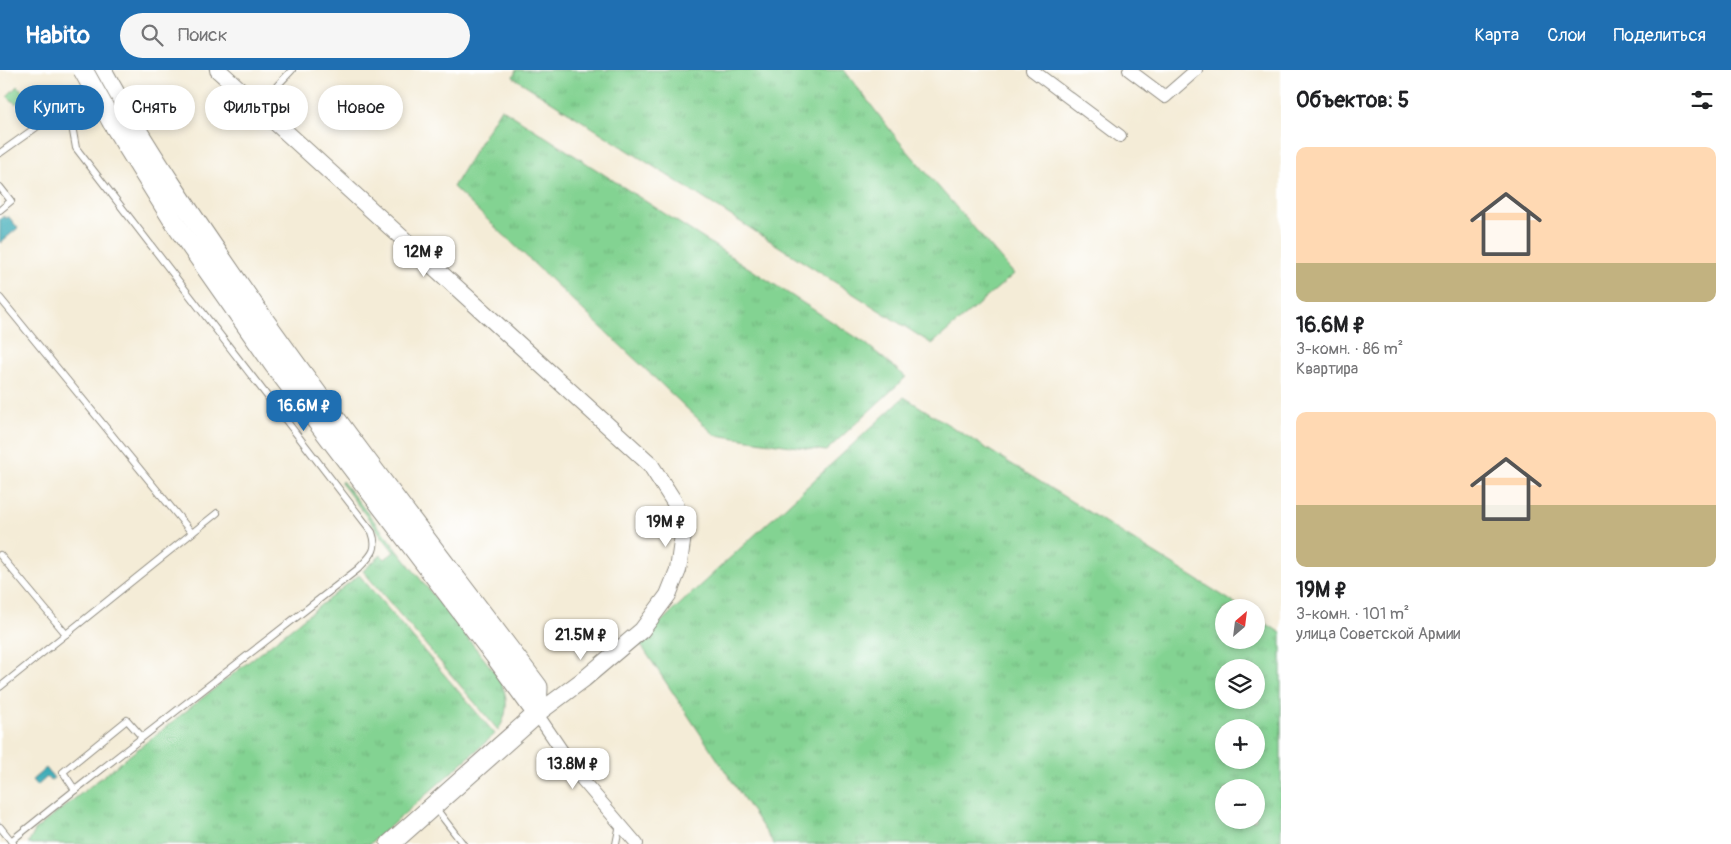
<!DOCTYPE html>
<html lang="ru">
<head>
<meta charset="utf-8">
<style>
	:root { --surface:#fff; --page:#f6f6f6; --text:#202124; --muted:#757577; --accent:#1f6fb2 }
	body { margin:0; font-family:Pangolin,sans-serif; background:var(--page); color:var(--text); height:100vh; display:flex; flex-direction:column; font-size:19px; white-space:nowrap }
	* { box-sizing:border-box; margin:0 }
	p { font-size:16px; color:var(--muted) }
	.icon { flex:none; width:28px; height:28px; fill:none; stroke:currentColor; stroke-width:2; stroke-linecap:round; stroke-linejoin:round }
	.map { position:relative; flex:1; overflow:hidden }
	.side { display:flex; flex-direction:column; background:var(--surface); width:450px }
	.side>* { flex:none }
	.top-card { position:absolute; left:15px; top:15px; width:475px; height:45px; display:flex; gap:10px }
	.needle { width:32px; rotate:28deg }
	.buttons { position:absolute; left:1215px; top:529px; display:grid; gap:10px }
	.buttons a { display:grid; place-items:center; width:50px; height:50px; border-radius:50%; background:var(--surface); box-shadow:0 2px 8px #0003; font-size:25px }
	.price { position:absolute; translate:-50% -42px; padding:0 11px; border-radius:10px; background:#fff; color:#222; font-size:16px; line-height:32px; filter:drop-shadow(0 1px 2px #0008) }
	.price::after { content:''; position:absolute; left:50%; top:30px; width:15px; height:11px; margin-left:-8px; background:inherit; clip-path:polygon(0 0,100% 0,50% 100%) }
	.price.on { background:var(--accent); color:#fff }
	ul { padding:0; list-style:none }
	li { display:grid; align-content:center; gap:10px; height:265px; padding:0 15px }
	li span { display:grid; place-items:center; height:155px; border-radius:10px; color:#555 }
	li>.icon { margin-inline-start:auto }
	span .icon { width:90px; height:90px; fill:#fffc; stroke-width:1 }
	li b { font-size:21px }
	h2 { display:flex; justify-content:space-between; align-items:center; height:60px; padding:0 15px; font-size:21px }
	.chip { padding:0 18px; border-radius:22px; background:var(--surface); box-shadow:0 2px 8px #0003; font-size:18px; line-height:45px }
	.chip.on { background:var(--accent); color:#fff }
	header { display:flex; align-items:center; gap:30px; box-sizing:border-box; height:70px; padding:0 25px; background:var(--accent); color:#fff }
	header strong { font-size:24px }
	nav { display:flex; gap:28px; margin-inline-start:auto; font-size:18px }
	.search { width:350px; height:45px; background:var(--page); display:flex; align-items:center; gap:12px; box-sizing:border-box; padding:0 18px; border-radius:28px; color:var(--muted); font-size:19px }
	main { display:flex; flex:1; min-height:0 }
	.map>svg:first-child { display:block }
	.grass { fill:url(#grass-tufts); stroke:#577f5e; fill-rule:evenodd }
	.cemetery { fill:url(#cemetery-stones); stroke:#577f5e }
	.water { fill:#3cacb7; stroke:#346c71 }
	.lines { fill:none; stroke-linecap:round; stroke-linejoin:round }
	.service-casing { stroke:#908c81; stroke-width:8 }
	.minor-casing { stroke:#908c81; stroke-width:14 }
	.tertiary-casing { stroke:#908c81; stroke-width:18 }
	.secondary-casing { stroke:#908c81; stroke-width:21 }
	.service { stroke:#fff; stroke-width:6 }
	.minor { stroke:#fff; stroke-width:12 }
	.tertiary { stroke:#fff; stroke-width:16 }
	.secondary { stroke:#fff; stroke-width:19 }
	.secondary-bridge-casing { stroke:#908c81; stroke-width:21; stroke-linecap:butt }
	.secondary-bridge { stroke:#fff; stroke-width:19 }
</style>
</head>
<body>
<header>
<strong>Habito</strong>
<div class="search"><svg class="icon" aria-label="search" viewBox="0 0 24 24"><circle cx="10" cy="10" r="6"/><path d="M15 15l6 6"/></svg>Поиск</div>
<nav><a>Карта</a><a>Слои</a><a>Поделиться</a></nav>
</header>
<main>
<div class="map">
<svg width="1281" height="774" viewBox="0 0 1281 774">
	<defs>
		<pattern id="grass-tufts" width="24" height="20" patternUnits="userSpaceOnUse" patternTransform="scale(1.25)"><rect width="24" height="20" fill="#83d392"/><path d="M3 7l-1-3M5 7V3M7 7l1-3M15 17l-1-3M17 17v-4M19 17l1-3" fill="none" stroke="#71b57e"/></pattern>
		<pattern id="cemetery-stones" width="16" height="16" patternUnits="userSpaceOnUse" patternTransform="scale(1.25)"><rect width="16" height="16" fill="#83d392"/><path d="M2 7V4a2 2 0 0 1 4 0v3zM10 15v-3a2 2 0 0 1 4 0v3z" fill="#71b57e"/></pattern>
	</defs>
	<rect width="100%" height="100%" fill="#fff"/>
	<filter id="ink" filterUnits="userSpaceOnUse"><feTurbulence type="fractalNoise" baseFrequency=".02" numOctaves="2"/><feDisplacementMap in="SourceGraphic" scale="10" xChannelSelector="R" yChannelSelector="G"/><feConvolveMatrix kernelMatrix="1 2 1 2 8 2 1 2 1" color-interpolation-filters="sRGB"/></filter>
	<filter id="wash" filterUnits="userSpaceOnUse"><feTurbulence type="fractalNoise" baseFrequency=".0096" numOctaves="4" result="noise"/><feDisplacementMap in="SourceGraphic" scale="20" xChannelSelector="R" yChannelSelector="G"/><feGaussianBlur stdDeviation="1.12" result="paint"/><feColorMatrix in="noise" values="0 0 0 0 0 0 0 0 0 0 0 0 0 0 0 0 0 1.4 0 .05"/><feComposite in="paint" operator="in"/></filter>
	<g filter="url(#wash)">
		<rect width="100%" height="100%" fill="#f4ecd7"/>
		<g class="grass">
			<path d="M516 0H844L898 70 1014 204 932 274 513 7Z"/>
			<path d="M501 38 865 273 906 307 826 381 715 365 453 117Z"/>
			<path d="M904 327 1241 537 1224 538V570H1256V547L1281 563V774H774L639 572ZM1224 598H1256V630H1224ZM1224 658H1256V690H1224ZM1224 718H1256V750H1224Z"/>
			<path d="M342 411 497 605C508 623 510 642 498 660L363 501 381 485 385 489 394 482 341 413Z"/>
			<path d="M359 505 495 664 370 774H28L36 759Z"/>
		</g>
		<path class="cemetery" d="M17 16 26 24 16 34 7 26Z"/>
		<g class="water">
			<path d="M4 146 6 149 8 146 18 158 0 173V149Z"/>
			<path d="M46 698 54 708 50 711 47 707 37 716 32 710Z"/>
		</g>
	</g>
	<g filter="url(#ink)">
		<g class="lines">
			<g class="service-casing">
				<g id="service">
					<path d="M275 18 292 0"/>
					<path d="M0 83 38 56 70 45"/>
					<path d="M0 117 11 131 0 140"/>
					<path d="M0 228 192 463"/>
					<path d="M0 485 66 564"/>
					<path d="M0 617 217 443"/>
					<path d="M75 720 358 499C370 486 379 481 372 462L76 78 70 45 90 16"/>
					<path d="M434 736 463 774"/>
					<path d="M0 757 13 773"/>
					<path d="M11 771 75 720 63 702 127 650 142 667"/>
					<path d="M616 774 620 754"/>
				</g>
			</g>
			<g class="minor-casing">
				<g id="minor">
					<path d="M1032 0 1120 66"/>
					<path d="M1129 0 1165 27 1196 0"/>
					<path d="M537 644 579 706 637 774"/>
				</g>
			</g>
			<g class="tertiary-casing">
				<path id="tertiary" d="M218 0 650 394 675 433 683 465 678 500 668 525 642 560 584 609 537 644"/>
			</g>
			<g class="secondary-casing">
				<g id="secondary">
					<path d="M102 0C146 80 198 155 250 230 342 361 441 488 538 617L537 644"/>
					<path d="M112 52 176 155 274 295 495 586 537 644"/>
					<path d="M390 774 537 644"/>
				</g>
			</g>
			<use href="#service" class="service"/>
			<use href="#minor" class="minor"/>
			<use href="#tertiary" class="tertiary"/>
			<use href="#secondary" class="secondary"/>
			<g class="secondary-bridge-casing">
				<path id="secondary-bridge" d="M83 0 112 52"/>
			</g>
			<use href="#secondary-bridge" class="secondary-bridge"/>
		</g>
	</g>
</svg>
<div class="buttons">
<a><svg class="needle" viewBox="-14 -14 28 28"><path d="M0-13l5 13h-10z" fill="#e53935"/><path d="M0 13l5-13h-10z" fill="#757577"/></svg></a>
<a><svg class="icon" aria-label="layers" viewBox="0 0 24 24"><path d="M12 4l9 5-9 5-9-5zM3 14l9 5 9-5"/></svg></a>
<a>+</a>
<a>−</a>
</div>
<b class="price" style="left:424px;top:208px">12M ₽</b>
<b class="price on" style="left:304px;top:362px">16.6M ₽</b>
<b class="price" style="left:666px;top:478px">19M ₽</b>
<b class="price" style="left:581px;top:591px">21.5M ₽</b>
<b class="price" style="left:573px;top:720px">13.8M ₽</b>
<div class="top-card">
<a class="chip on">Купить</a>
<a class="chip">Снять</a>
<a class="chip">Фильтры</a>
<a class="chip">Новое</a>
</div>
</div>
<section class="side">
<h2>Объектов: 5<svg class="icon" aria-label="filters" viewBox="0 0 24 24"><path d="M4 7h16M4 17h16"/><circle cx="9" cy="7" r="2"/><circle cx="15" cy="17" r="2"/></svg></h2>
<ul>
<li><span style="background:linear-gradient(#ffd9b3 75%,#c2b280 0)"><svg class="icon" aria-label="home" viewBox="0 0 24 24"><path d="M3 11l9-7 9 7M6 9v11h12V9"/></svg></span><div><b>16.6M ₽</b><p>3-комн. · 86 m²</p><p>Квартира</p></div></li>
<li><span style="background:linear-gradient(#ffd9b3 60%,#c2b280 0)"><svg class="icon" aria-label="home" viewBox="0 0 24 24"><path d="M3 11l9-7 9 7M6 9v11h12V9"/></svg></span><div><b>19M ₽</b><p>3-комн. · 101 m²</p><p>улица Советской Армии</p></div></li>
</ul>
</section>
</main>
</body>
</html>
